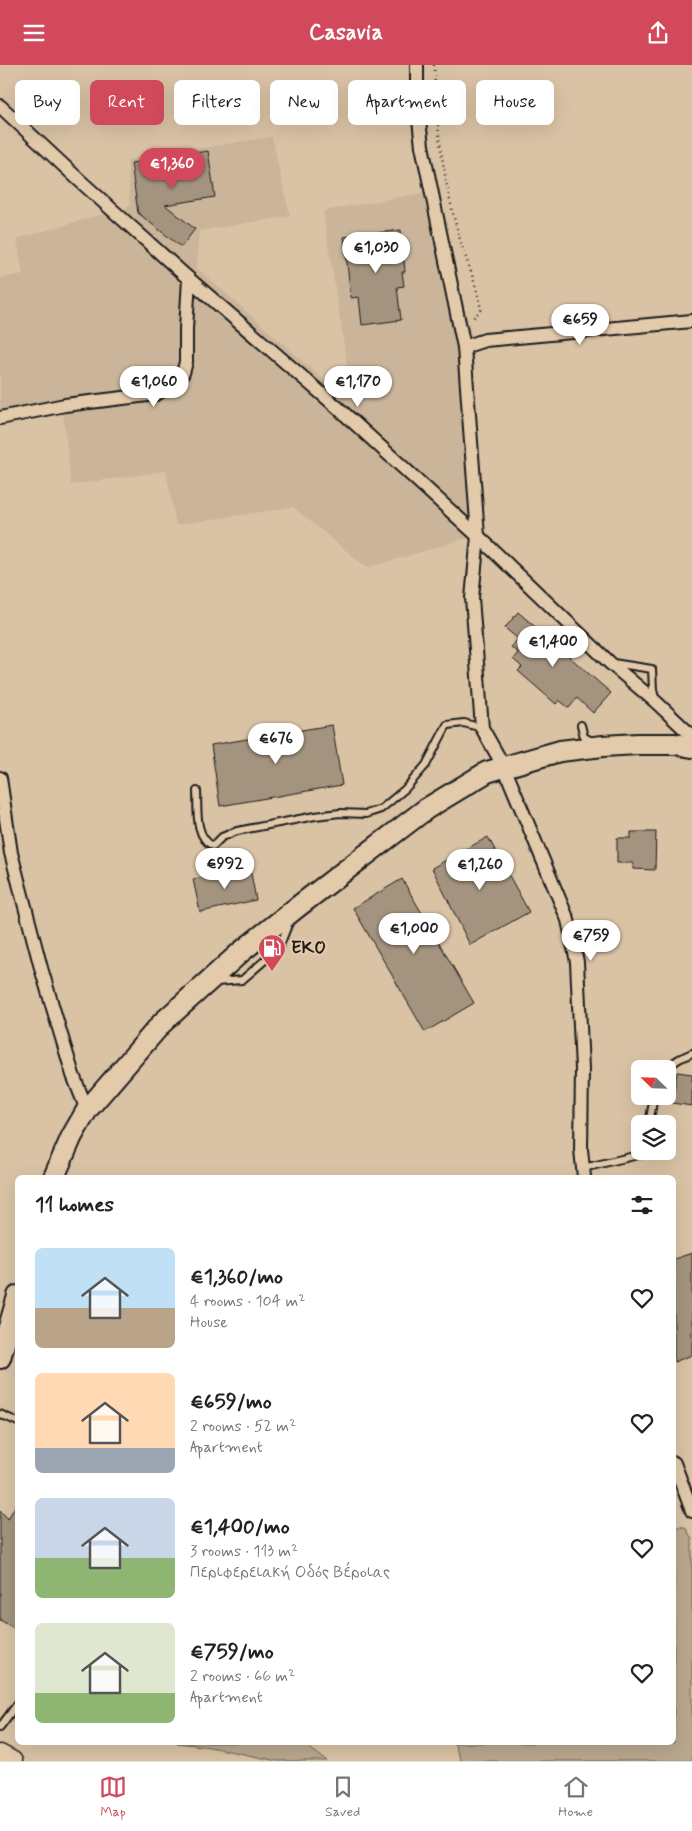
<!DOCTYPE html>
<html lang="en">
<head>
<meta charset="utf-8">
<style>
	:root { --surface:#fff; --page:#f6f6f6; --text:#222; --muted:#767676; --line:#e0e0e0; --accent:#d1495b }
	body { margin:0; font-family:Mynerve,sans-serif; background:var(--page); color:var(--text); height:100vh; display:flex; flex-direction:column; font-size:19px; white-space:nowrap }
	* { box-sizing:border-box; margin:0 }
	p { font-size:16px; color:var(--muted) }
	.icon { flex:none; width:28px; height:28px; fill:none; stroke:currentColor; stroke-width:2; stroke-linecap:round; stroke-linejoin:round }
	.map { position:relative; flex:1; overflow:hidden }
	.side { position:absolute; left:15px; top:1110px; width:661px; height:570px; display:flex; flex-direction:column; background:var(--surface); border-radius:8px; box-shadow:0 5px 20px #0002 }
	.side>* { flex:none }
	.guide { position:absolute; left:15px; top:15px; width:662px; height:45px; display:flex; gap:10px }
	.needle { width:32px; rotate:293deg }
	.buttons { position:absolute; left:631px; top:995px; display:grid; gap:10px }
	.buttons a { display:grid; place-items:center; width:45px; height:45px; border-radius:8px; background:var(--surface); box-shadow:0 5px 20px #0002; font-size:25px }
	.price { position:absolute; translate:-50% -42px; padding:0 11px; border-radius:18px; background:#fff; color:#222; font-size:16px; line-height:32px; filter:drop-shadow(0 1px 2px #0008) }
	.price::after { content:''; position:absolute; left:50%; top:30px; width:15px; height:11px; margin-left:-8px; background:inherit; clip-path:polygon(0 0,100% 0,50% 100%) }
	.price.selected { background:var(--accent); color:#fff }
	ul { padding:0; list-style:none }
	li { display:flex; align-items:center; gap:15px; height:125px; padding:0 20px }
	li span { display:grid; place-items:center; flex:none; width:140px; height:100px; border-radius:8px; color:#555 }
	li>.icon { margin-inline-start:auto }
	span .icon { width:60px; height:60px; fill:#fffc; stroke-width:1 }
	li b { font-size:21px }
	h2 { display:flex; justify-content:space-between; align-items:center; height:60px; padding:0 20px; font-size:21px }
	.pill { padding:0 18px; border-radius:8px; background:var(--surface); box-shadow:0 5px 20px #0002; font-size:18px; line-height:45px }
	.pill.selected { background:var(--accent); color:#fff }
	header { display:flex; justify-content:space-between; align-items:center; height:65px; padding:0 20px; background:var(--accent); color:#fff; font-size:22px; font-weight:700 }
	.tab-bar { display:flex; justify-content:space-around; align-items:center; height:70px; border-top:1px solid var(--line); background:var(--surface); font-size:14px; color:var(--muted) }
	.tab-bar a { display:grid; justify-items:center; gap:2px }
	.tab-bar .selected { color:var(--accent) }
	.map>svg:first-child { display:block }
	.built { fill:#cab59a }
	.green { fill:#baa88e; stroke:#6b6255 }
	.building { fill:#a4947f; stroke:#1c1c1c }
	.lines { fill:none; stroke-linecap:round; stroke-linejoin:round }
	.lane-casing { stroke:#1c1c1c; stroke-width:10 }
	.street-casing { stroke:#1c1c1c; stroke-width:16 }
	.secondary-casing { stroke:#1c1c1c; stroke-width:21 }
	.primary-casing { stroke:#1c1c1c; stroke-width:24 }
	.path { stroke:#1c1c1c; stroke-width:2.5; stroke-dasharray:1 4; stroke-linecap:butt }
	.lane { stroke:#e2caab; stroke-width:6 }
	.street { stroke:#e2caab; stroke-width:12 }
	.secondary { stroke:#e2caab; stroke-width:18 }
	.primary { stroke:#e2caab; stroke-width:20 }
	.labels { text-anchor:middle; dominant-baseline:central; stroke-width:4; stroke-linejoin:round; paint-order:stroke }
	.poi-label { font-size:18px; font-weight:bold; fill:#1c1c1c; stroke:#e2caab; text-anchor:start }
</style>
</head>
<body>
<header><svg class="icon" aria-label="menu" viewBox="0 0 24 24"><path d="M4 6h16M4 12h16M4 18h16"/></svg>Casavia<svg class="icon" aria-label="share" viewBox="0 0 24 24"><path d="M12 15V3M7 8l5-5 5 5M5 13v7h14v-7"/></svg></header>
<div class="map">
<svg width="692" height="1696" viewBox="0 0 692 1696">
	<rect width="100%" height="100%" fill="#dac3a5"/>
	<filter id="ink" filterUnits="userSpaceOnUse"><feTurbulence type="fractalNoise" baseFrequency=".02" numOctaves="2"/><feDisplacementMap in="SourceGraphic" scale="10" xChannelSelector="R" yChannelSelector="G"/><feConvolveMatrix kernelMatrix="1 2 1 2 8 2 1 2 1" color-interpolation-filters="sRGB"/></filter>
	<g filter="url(#ink)">
		<path class="built" d="M272 72 290 151 199 166 197 203 338 327 350 319 323 146 437 125 471 268 485 468 367 503 293 442 176 460 166 406 71 420 63 347 0 351V213L23 209 17 174 130 141 127 95Z"/>
		<g class="green">
			<path d="M674 1462H685L692 1474V1696H461L454 1678H674Z"/>
			<path d="M177 1678H303L327 1696H277L210 1682Z"/>
		</g>
		<g class="building">
			<path d="M208 86 215 132 165 140 195 164 181 182 138 148 131 98Z"/>
			<path d="M401 165 405 207H402L404 221 397 222 401 255 362 260 359 232 351 233 344 172Z"/>
			<path d="M518 547 611 628 593 648 577 633 569 643 559 635 556 639 518 606 522 602 513 594 518 588 511 582 518 574 505 563Z"/>
			<path d="M332 660 342 720 220 741 211 680Z"/>
			<path d="M631 767H656L655 805 633 804V798H617V773H631Z"/>
			<path d="M488 772 529 847 470 880 432 803Z"/>
			<path d="M250 803 256 835 200 847 193 814Z"/>
			<path d="M402 814 474 938 425 967 353 843Z"/>
			<path d="M677 1007 692 1009V1041L672 1038Z"/>
			<path d="M692 1188V1290L674 1297V1194Z"/>
			<path d="M18 1436V1565L0 1555V1445L8 1454Z"/>
		</g>
		<g class="lines">
			<g class="lane-casing">
				<g id="lane">
					<path d="M613 598 652 604 653 625 655 633"/>
					<path d="M581 660 584 672 594 677"/>
					<path d="M197 726C198 744 194 772 213 781L222 772 237 766 315 751 340 748 366 749 381 744 405 724 426 700 447 660 464 658 482 663"/>
					<path d="M216 917 242 915 279 883 290 855"/>
					<path d="M664 1004 679 994 692 988"/>
					<path d="M649 1059 654 1031"/>
					<path d="M583 1103 647 1088V1086"/>
					<path d="M0 1349 18 1357"/>
					<path d="M0 1662 18 1638"/>
				</g>
			</g>
			<g class="street-casing">
				<g id="street">
					<path d="M417 0V38L422 81 464 282 478 471 472 533 482 663 504 702 568 855 577 897 582 1004 581 1085 584 1112"/>
					<path d="M0 41 78 114 189 214 337 342 478 471 610 598 656 637 692 671"/>
					<path d="M464 282 485 275 692 256"/>
					<path d="M0 353 65 340 156 329 177 317 183 308 186 297V264L189 214"/>
					<path d="M0 713 11 788 41 903 73 1010 87 1045"/>
					<path d="M674 1398 692 1446"/>
				</g>
			</g>
			<g class="secondary-casing">
				<path id="secondary" d="M0 1689 13 1696"/>
			</g>
			<g class="primary-casing">
				<g id="primary">
					<path d="M54 1112 72 1071 87 1045 162 958 242 886 300 840 426 744 487 707 560 686 603 681 638 679H675L692 682"/>
					<path d="M0 1293 18 1231"/>
				</g>
			</g>
			<path class="path" d="M434 0C436 57 443 115 459 171 466 196 477 219 481 245L471 255"/>
			<use href="#lane" class="lane"/>
			<use href="#street" class="street"/>
			<use href="#secondary" class="secondary"/>
			<use href="#primary" class="primary"/>
		</g>
	</g>
	<defs>
		<g id="fuel-pin" transform="scale(1.4375)"><path d="M0 17L-7.5 6A9.5 9.5 0 1 1 7.5 6Z" fill="#d1495b" stroke="#e2caab"/><path d="M-5.5-6h7V0h2V4h1.3V-2.5L3-4.5l.8-.8L6-3V5H2.5V1h-1V6h-7ZM-4.2-4.7v3.2H.2V-4.7Z" fill="#fff"/></g>
	</defs>
	<g fill-rule="evenodd">
		<use href="#fuel-pin" x="272" y="883"/>
	</g>
	<g class="labels">
		<g class="poi-label">
			<text x="291" y="883">EKO</text>
		</g>
	</g>
</svg>
<div class="buttons">
<a><svg class="needle" viewBox="-14 -14 28 28"><path d="M0-13l5 13h-10z" fill="#e53935"/><path d="M0 13l5-13h-10z" fill="#767676"/></svg></a>
<a><svg class="icon" aria-label="layers" viewBox="0 0 24 24"><path d="M12 4l9 5-9 5-9-5zM3 14l9 5 9-5"/></svg></a>
</div>
<b class="price selected" style="left:172px;top:125px">€1,360</b>
<b class="price" style="left:376px;top:209px">€1,030</b>
<b class="price" style="left:580px;top:281px">€659</b>
<b class="price" style="left:154px;top:343px">€1,060</b>
<b class="price" style="left:358px;top:343px">€1,170</b>
<b class="price" style="left:553px;top:603px">€1,400</b>
<b class="price" style="left:276px;top:700px">€676</b>
<b class="price" style="left:225px;top:825px">€992</b>
<b class="price" style="left:480px;top:826px">€1,260</b>
<b class="price" style="left:414px;top:890px">€1,000</b>
<b class="price" style="left:591px;top:897px">€759</b>
<div class="guide">
<a class="pill">Buy</a>
<a class="pill selected">Rent</a>
<a class="pill">Filters</a>
<a class="pill">New</a>
<a class="pill">Apartment</a>
<a class="pill">House</a>
</div>
<section class="side">
<h2>11 homes<svg class="icon" aria-label="filters" viewBox="0 0 24 24"><path d="M4 7h16M4 17h16"/><circle cx="9" cy="7" r="2"/><circle cx="15" cy="17" r="2"/></svg></h2>
<ul>
<li><span style="background:linear-gradient(#bfe0f5 60%,#b9a48a 0)"><svg class="icon" aria-label="home" viewBox="0 0 24 24"><path d="M3 11l9-7 9 7M6 9v11h12V9"/></svg></span><div><b>€1,360/mo</b><p>4 rooms · 104 m²</p><p>House</p></div><svg class="icon" aria-label="heart" viewBox="0 0 24 24"><path d="M12 20l-8-8c-3-5 5-10 8-4 3-6 11-1 8 4z"/></svg></li>
<li><span style="background:linear-gradient(#ffd9b3 75%,#9aa5b1 0)"><svg class="icon" aria-label="home" viewBox="0 0 24 24"><path d="M3 11l9-7 9 7M6 9v11h12V9"/></svg></span><div><b>€659/mo</b><p>2 rooms · 52 m²</p><p>Apartment</p></div><svg class="icon" aria-label="heart" viewBox="0 0 24 24"><path d="M12 20l-8-8c-3-5 5-10 8-4 3-6 11-1 8 4z"/></svg></li>
<li><span style="background:linear-gradient(#c9d6e8 60%,#8fb573 0)"><svg class="icon" aria-label="home" viewBox="0 0 24 24"><path d="M3 11l9-7 9 7M6 9v11h12V9"/></svg></span><div><b>€1,400/mo</b><p>3 rooms · 113 m²</p><p>Περιφερειακή Οδός Βέροιας</p></div><svg class="icon" aria-label="heart" viewBox="0 0 24 24"><path d="M12 20l-8-8c-3-5 5-10 8-4 3-6 11-1 8 4z"/></svg></li>
<li><span style="background:linear-gradient(#dfe7d0 70%,#8fb573 0)"><svg class="icon" aria-label="home" viewBox="0 0 24 24"><path d="M3 11l9-7 9 7M6 9v11h12V9"/></svg></span><div><b>€759/mo</b><p>2 rooms · 66 m²</p><p>Apartment</p></div><svg class="icon" aria-label="heart" viewBox="0 0 24 24"><path d="M12 20l-8-8c-3-5 5-10 8-4 3-6 11-1 8 4z"/></svg></li>
</ul>
</section>
</div>
<nav class="tab-bar">
<a class="selected"><svg class="icon" aria-label="map" viewBox="0 0 24 24"><path d="M3 6l6-2 6 2 6-2v14l-6 2-6-2-6 2zM9 4v14M15 6v14"/></svg>Map</a>
<a><svg class="icon" aria-label="saved" viewBox="0 0 24 24"><path d="M7 4h10v16l-5-4-5 4z"/></svg>Saved</a>
<a><svg class="icon" aria-label="home" viewBox="0 0 24 24"><path d="M3 11l9-7 9 7M6 9v11h12V9"/></svg>Home</a>
</nav>
</body>
</html>
